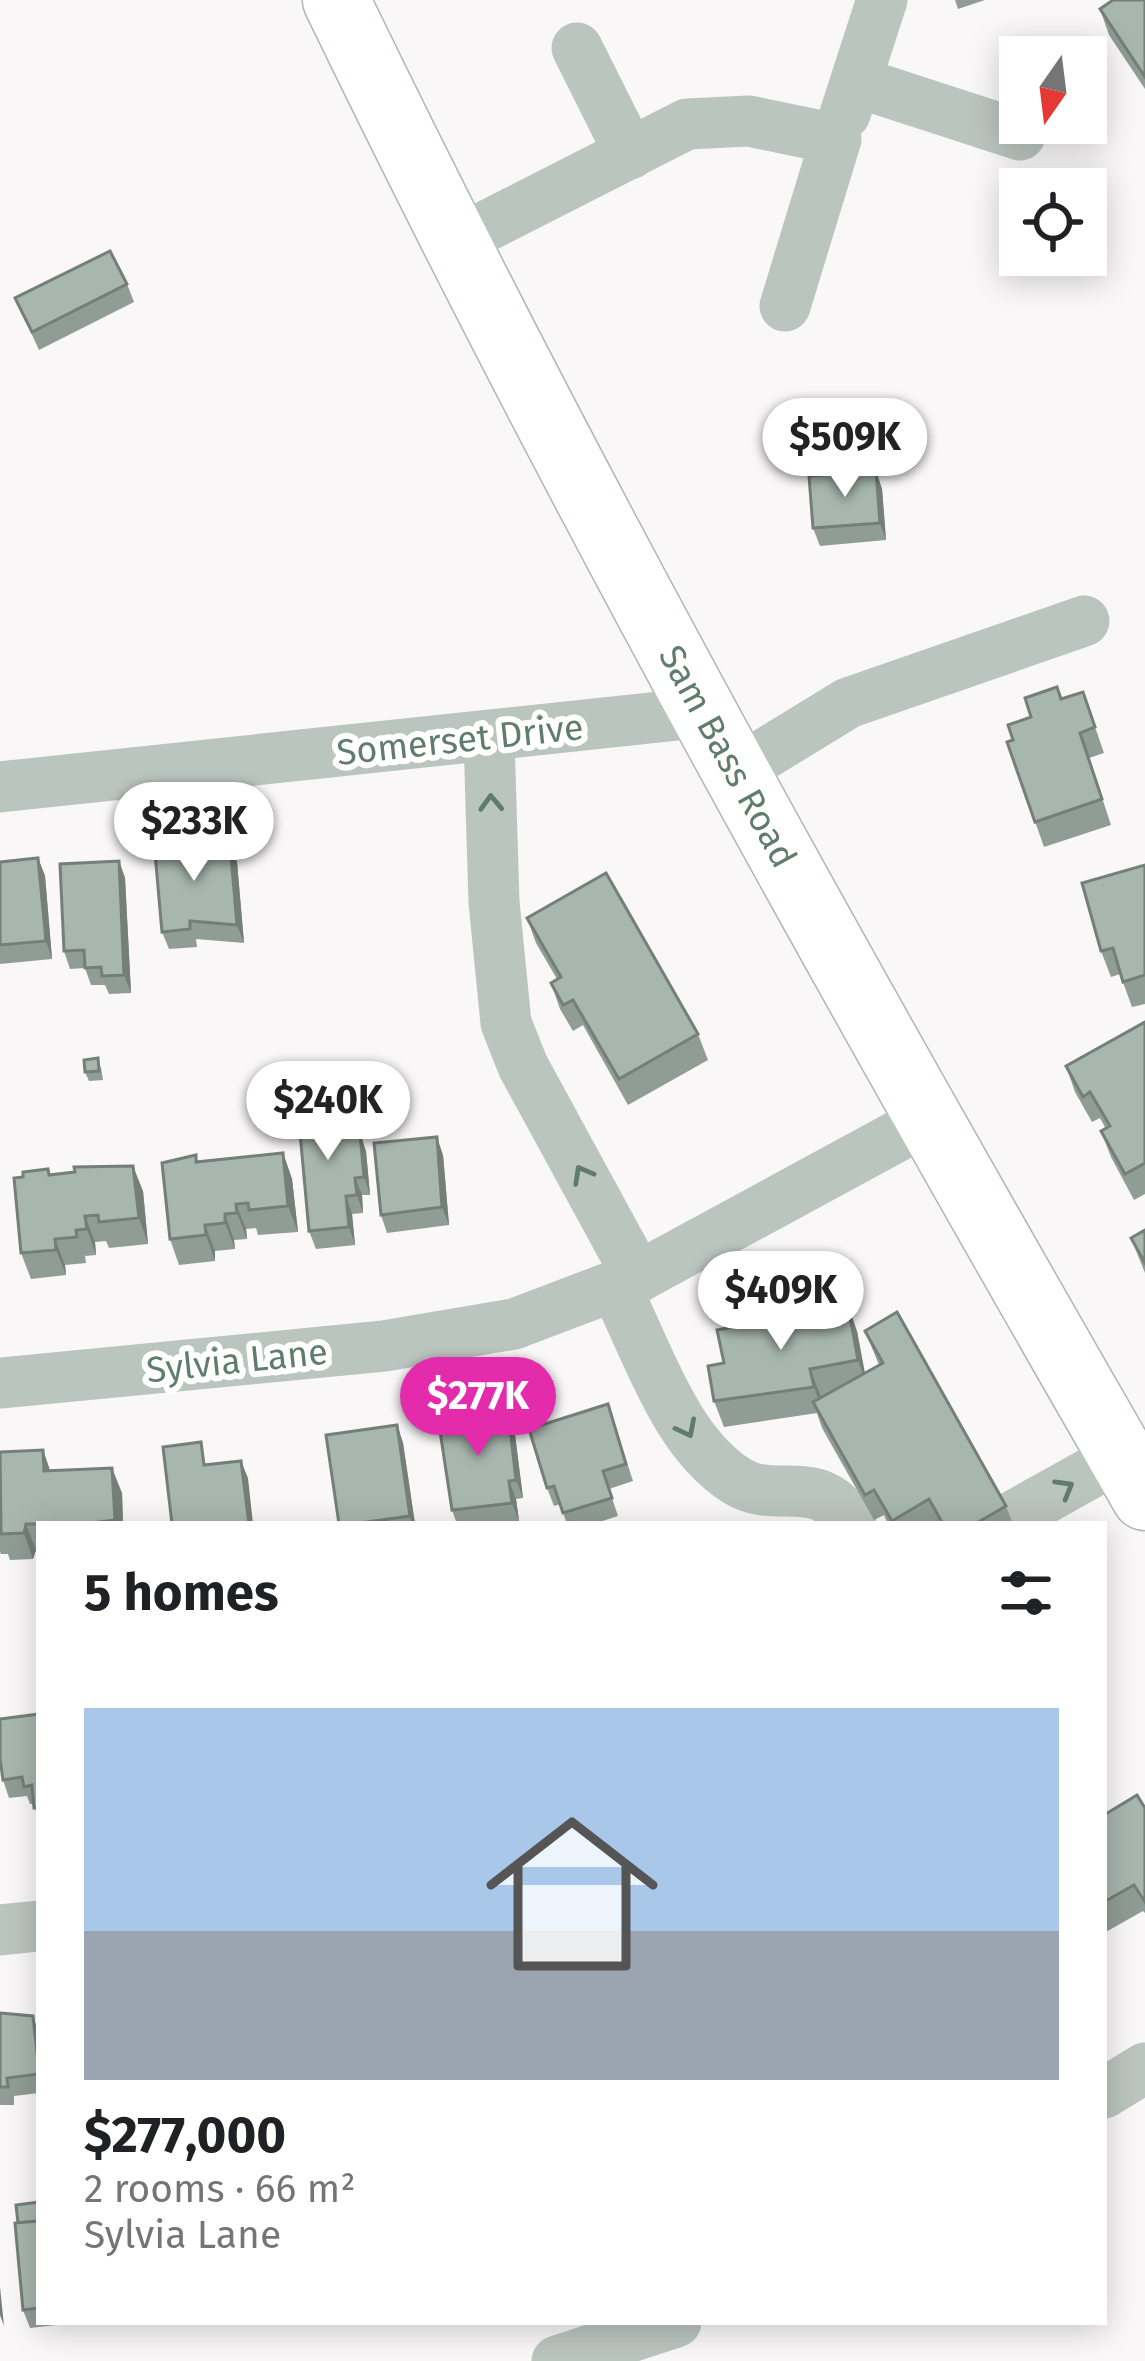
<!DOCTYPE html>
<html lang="en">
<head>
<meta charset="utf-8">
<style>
	:root { --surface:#fff; --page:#f2f2f2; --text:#202124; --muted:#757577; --line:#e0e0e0; --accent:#e42bac }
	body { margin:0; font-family:"Fira Sans",sans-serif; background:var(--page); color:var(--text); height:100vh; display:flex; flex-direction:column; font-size:45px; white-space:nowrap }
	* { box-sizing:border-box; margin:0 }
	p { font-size:39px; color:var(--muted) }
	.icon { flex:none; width:66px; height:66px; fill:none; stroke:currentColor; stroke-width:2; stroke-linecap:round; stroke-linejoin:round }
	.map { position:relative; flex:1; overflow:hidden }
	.side { position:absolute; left:36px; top:1521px; width:1071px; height:804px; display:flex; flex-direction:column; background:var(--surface); border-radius:0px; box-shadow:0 6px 30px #0003 }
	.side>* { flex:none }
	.needle { width:78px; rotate:194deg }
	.controls { position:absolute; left:999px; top:36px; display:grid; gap:24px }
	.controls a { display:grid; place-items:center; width:108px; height:108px; border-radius:0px; background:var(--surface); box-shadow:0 6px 30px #0003; font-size:60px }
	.price { position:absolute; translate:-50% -102px; padding:0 27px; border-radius:42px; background:#fff; color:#222; font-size:39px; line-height:78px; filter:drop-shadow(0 3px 6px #0008) }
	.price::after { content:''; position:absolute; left:50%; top:72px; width:36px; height:27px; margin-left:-18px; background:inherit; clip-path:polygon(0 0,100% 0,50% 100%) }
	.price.active { background:var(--accent); color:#fff }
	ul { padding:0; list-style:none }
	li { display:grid; align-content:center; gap:24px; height:636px; padding:0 48px }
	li+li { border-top:3px solid var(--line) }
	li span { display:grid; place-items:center; height:372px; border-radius:0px; color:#555 }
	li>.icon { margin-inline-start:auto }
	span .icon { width:216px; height:216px; fill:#fffc; stroke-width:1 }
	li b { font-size:51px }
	h2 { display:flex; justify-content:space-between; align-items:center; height:144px; padding:0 48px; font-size:51px }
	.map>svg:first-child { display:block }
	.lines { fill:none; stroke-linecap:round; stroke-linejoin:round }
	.major-casing { stroke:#adb9b3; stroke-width:69 }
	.minor { stroke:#bbc5c0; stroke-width:51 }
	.major { stroke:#fff; stroke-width:66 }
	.wall { fill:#909d96 }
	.shaded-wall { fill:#757f7a }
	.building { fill:#a7b6ae; stroke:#757f7a; stroke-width:3 }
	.oneway { stroke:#5f7c6e }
	.labels { text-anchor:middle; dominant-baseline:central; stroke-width:12; stroke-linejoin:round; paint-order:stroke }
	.street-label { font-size:36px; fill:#5f7c6e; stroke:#fff }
</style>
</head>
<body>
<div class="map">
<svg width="1145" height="2361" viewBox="0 0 1145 2361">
	<rect width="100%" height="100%" fill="#f9f7f7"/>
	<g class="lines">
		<g class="major-casing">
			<g id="major">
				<path id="s1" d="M336 0C583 511 862 1006 1145 1497"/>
			</g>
		</g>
		<g class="minor">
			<path d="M577 48 630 154"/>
			<path d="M857 82 1020 135"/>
			<path d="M845 114 882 0"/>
			<path d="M455 242 687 124 749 121 836 139 785 306"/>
			<path d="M489 738 494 902 506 1023 523 1066 638 1277"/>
			<path d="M737 771 848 703 1084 621"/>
			<path d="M0 787 706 712"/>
			<path d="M615 1287C648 1351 674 1441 737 1481 777 1506 819 1469 851 1524"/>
			<path d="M0 1383 384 1346 514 1324 638 1277 927 1120"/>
			<path d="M1008 1519 1121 1456"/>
			<path d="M0 1930 39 1926"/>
			<path d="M1104 2093 1145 2068"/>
			<path d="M557 2361 676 2322"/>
		</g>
		<use href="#major" class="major"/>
	</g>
	<g class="wall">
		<path d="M955 0H985L958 9Z"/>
		<path d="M1145 0V89L1109 35 1100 9Z"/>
		<path d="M127 284 134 302 39 350 15 298Z"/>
		<path d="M876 471 882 489 886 540 820 546 813 528Z"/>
		<path d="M1083 692 1104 753 1089 758 1111 825 1044 847 1007 742 1013 740 1031 717 1061 699Z"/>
		<path d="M197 839 200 847 230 844 237 862 244 943 196 939 197 947 169 949 162 932Z"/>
		<path d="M38 858 45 876 52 959 0 964V862Z"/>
		<path d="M119 861 125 878 131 993 109 994 105 985H91L85 968 70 969 64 951Z"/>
		<path d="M1145 865V1004L1132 1007 1120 974 1111 977 1101 951Z"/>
		<path d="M527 918 698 1034 708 1060 628 1105 583 1025 573 1031 560 1009 551 983 557 979 536 943Z"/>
		<path d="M1145 1022V1194L1134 1200 1111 1157 1101 1131 1106 1129 1100 1118 1092 1122 1075 1092 1066 1066Z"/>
		<path d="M101 1067 103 1080 89 1081 85 1072Z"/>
		<path d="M327 1097 331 1110 351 1127 352 1134 366 1151 370 1195H362L363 1213 352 1214 355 1245 316 1249 309 1231Z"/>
		<path d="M283 1153 292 1179 298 1232 258 1235 256 1228 246 1229 247 1239 234 1240 235 1249 215 1251V1261L179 1265 170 1239 196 1155 198 1161Z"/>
		<path d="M443 1155 449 1225 387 1233 381 1215Z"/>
		<path d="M50 1175 143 1191 148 1244 109 1248 106 1241 95 1242 96 1255 85 1256 86 1263 65 1265 66 1275 31 1279 21 1253 23 1177Z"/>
		<path d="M1145 1230V1273L1131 1238Z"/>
		<path d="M857 1331 865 1373 879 1365 865 1331 1006 1506 1013 1524H888L884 1515 874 1520 822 1428 817 1413 724 1427 714 1401 724 1363Z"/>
		<path d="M608 1404 633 1481 609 1489 618 1516 593 1524H567L560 1504 554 1506 547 1488Z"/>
		<path d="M508 1410 514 1427 523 1498 516 1499 519 1521 496 1524H457L452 1510Z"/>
		<path d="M397 1425 403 1443 415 1524H339Z"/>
		<path d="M43 1450 50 1471 122 1493 123 1524H39V1550H36L33 1559 10 1560 8 1554H1L0 1552V1452Z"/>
		<path d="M39 1714V1822L34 1804H30L27 1796 9 1798 3 1780Z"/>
		<path d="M1145 1808V1913L1143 1911 1104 1933V1815Z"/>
		<path d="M0 2013 39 2034V2093L14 2096V2105H0Z"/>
		<path d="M39 2202V2322H82L30 2328 23 2310 18 2223Z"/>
	</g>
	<g class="shaded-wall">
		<path d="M876 471 882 489 886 540 880 523Z"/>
		<path d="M230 844 237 862 244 943 237 925Z"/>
		<path d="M38 858 45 876 52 959 46 941Z"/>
		<path d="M119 861 125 878 131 993 124 975Z"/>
		<path d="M344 1109 351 1127 353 1152 347 1135Z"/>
		<path d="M360 1133 366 1151 370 1195 364 1177Z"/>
		<path d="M437 1137 443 1155 449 1225 442 1207Z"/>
		<path d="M283 1153 292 1179 298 1232 288 1206Z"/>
		<path d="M133 1166 143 1191 148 1244 139 1218Z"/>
		<path d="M355 1178 362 1195 363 1213 357 1195Z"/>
		<path d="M346 1196 352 1214 355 1245 349 1227Z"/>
		<path d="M236 1204 246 1229 247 1239 237 1213Z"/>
		<path d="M225 1214 234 1240 235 1249 225 1223Z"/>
		<path d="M85 1216 95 1242 96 1255 87 1229Z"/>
		<path d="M205 1225 215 1251V1261L206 1235Z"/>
		<path d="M55 1239 65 1265 66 1275 56 1250Z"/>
		<path d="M848 1305 857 1331 867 1386 858 1360Z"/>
		<path d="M810 1369 820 1394 823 1412 814 1387Z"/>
		<path d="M508 1410 514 1427 523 1498 516 1480Z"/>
		<path d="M397 1425 403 1443 415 1524H412L410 1516Z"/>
		<path d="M43 1450 52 1476 44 1471Z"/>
		<path d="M241 1461 248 1478 253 1524H249Z"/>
		<path d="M112 1468 122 1493 123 1524H117L115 1520Z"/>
		<path d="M509 1481 516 1499 519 1521 512 1503Z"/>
		<path d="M26 1524 36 1550 33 1559 24 1533Z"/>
		<path d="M33 2016 39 2034V2070Z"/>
		<path d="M0 2287 4 2326 0 2315Z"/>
	</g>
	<g class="building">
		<path d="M1113 0H1145V77L1100 9Z"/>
		<path d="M110 251 127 284 32 332 15 298Z"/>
		<path d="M876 471 880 523 813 528 809 476Z"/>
		<path d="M1057 687 1061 699 1083 692 1095 727 1080 733 1102 799 1035 822 1007 742 1013 740 1008 725 1031 717 1025 698Z"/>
		<path d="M197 839 198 847 230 844 237 925 190 921V929L162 932 154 842Z"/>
		<path d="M38 858 46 941 0 945V862Z"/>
		<path d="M119 861 124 975 102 976 101 967 85 968 84 950 64 951 60 864Z"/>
		<path d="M1145 865V975L1123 982 1113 948 1101 951 1082 883Z"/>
		<path d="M606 873 698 1034 619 1079 573 1000 563 1005 551 983 561 977 527 918Z"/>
		<path d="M1145 1022V1163L1125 1174 1101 1131 1110 1126 1090 1092 1083 1097 1066 1066Z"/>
		<path d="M98 1058 99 1071 85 1072 84 1060Z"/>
		<path d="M327 1097 328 1111 344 1109 347 1135 360 1133 364 1177 355 1178 357 1195 346 1196 349 1227 309 1231 297 1100Z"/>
		<path d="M437 1137 442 1207 381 1215 374 1143Z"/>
		<path d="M283 1153 288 1206 249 1210 248 1203 236 1204 237 1213 225 1214V1223L205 1225 206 1235 170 1239 162 1163 196 1155V1162Z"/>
		<path d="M133 1166 139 1218 99 1222 98 1215 85 1216 87 1229 76 1230 77 1237 55 1239 56 1250 21 1253 14 1178 23 1177V1172L48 1169 49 1175 75 1172 74 1167Z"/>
		<path d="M1145 1230V1263L1131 1238Z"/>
		<path d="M848 1305 858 1360 810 1369 814 1387 714 1401 708 1366 724 1363 717 1330Z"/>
		<path d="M897 1312 1006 1506 975 1524H943L929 1499 892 1521 874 1490 865 1495 813 1402 883 1363 865 1331Z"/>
		<path d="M608 1404 626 1464 603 1471 612 1498 563 1513 554 1486 547 1488 529 1429Z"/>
		<path d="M508 1410 516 1480 509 1481 512 1503 452 1510 438 1418Z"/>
		<path d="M397 1425 410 1516 353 1524H339L326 1435Z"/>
		<path d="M201 1442 204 1465 241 1461 249 1524H172L163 1447Z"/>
		<path d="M43 1450 44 1471 112 1468 115 1520 83 1524H26L24 1533 1 1534 0 1452Z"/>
		<path d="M39 1714V1808H34L32 1785 24 1787 22 1777 3 1780 0 1759V1719Z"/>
		<path d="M1137 1795 1145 1808V1902L1134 1885 1104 1902V1815Z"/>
		<path d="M0 2013 33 2016 39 2070V2074L7 2078 8 2087H0Z"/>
		<path d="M39 2202V2221L18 2223 16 2205Z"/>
		<path d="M39 2221V2308L23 2310 15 2223Z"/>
	</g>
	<defs><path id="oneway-chevron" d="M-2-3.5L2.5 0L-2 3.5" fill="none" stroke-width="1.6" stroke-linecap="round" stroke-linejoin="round" transform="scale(3)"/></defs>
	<g class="oneway">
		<use href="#oneway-chevron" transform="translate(491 803) rotate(-92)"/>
		<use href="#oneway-chevron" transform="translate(582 1174) rotate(-119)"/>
		<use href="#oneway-chevron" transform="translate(687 1429) rotate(63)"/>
		<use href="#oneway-chevron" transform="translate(1065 1488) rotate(-30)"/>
	</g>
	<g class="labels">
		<g class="street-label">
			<text transform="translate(460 740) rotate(-6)">Somerset Drive</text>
			<text stroke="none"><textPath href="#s1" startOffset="852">Sam Bass Road</textPath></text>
			<text transform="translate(237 1361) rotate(-6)">Sylvia Lane</text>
		</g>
	</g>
</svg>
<div class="controls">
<a><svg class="needle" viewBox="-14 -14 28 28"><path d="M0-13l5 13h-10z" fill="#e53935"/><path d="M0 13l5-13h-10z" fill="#757577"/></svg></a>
<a><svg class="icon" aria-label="locate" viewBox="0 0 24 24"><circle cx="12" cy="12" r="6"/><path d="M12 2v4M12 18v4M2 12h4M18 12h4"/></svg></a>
</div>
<b class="price" style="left:845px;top:500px">$509K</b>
<b class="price" style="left:194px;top:884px">$233K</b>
<b class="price" style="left:328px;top:1163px">$240K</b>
<b class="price" style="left:781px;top:1353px">$409K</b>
<b class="price active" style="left:478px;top:1459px">$277K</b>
<section class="side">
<h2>5 homes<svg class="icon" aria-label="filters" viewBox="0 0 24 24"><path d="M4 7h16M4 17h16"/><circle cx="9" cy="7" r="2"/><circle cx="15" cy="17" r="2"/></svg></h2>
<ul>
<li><span style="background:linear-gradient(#a9c7e8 60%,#9aa5b1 0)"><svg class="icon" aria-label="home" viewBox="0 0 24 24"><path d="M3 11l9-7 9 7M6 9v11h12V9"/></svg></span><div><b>$277,000</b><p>2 rooms · 66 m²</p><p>Sylvia Lane</p></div></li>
</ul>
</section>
</div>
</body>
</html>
